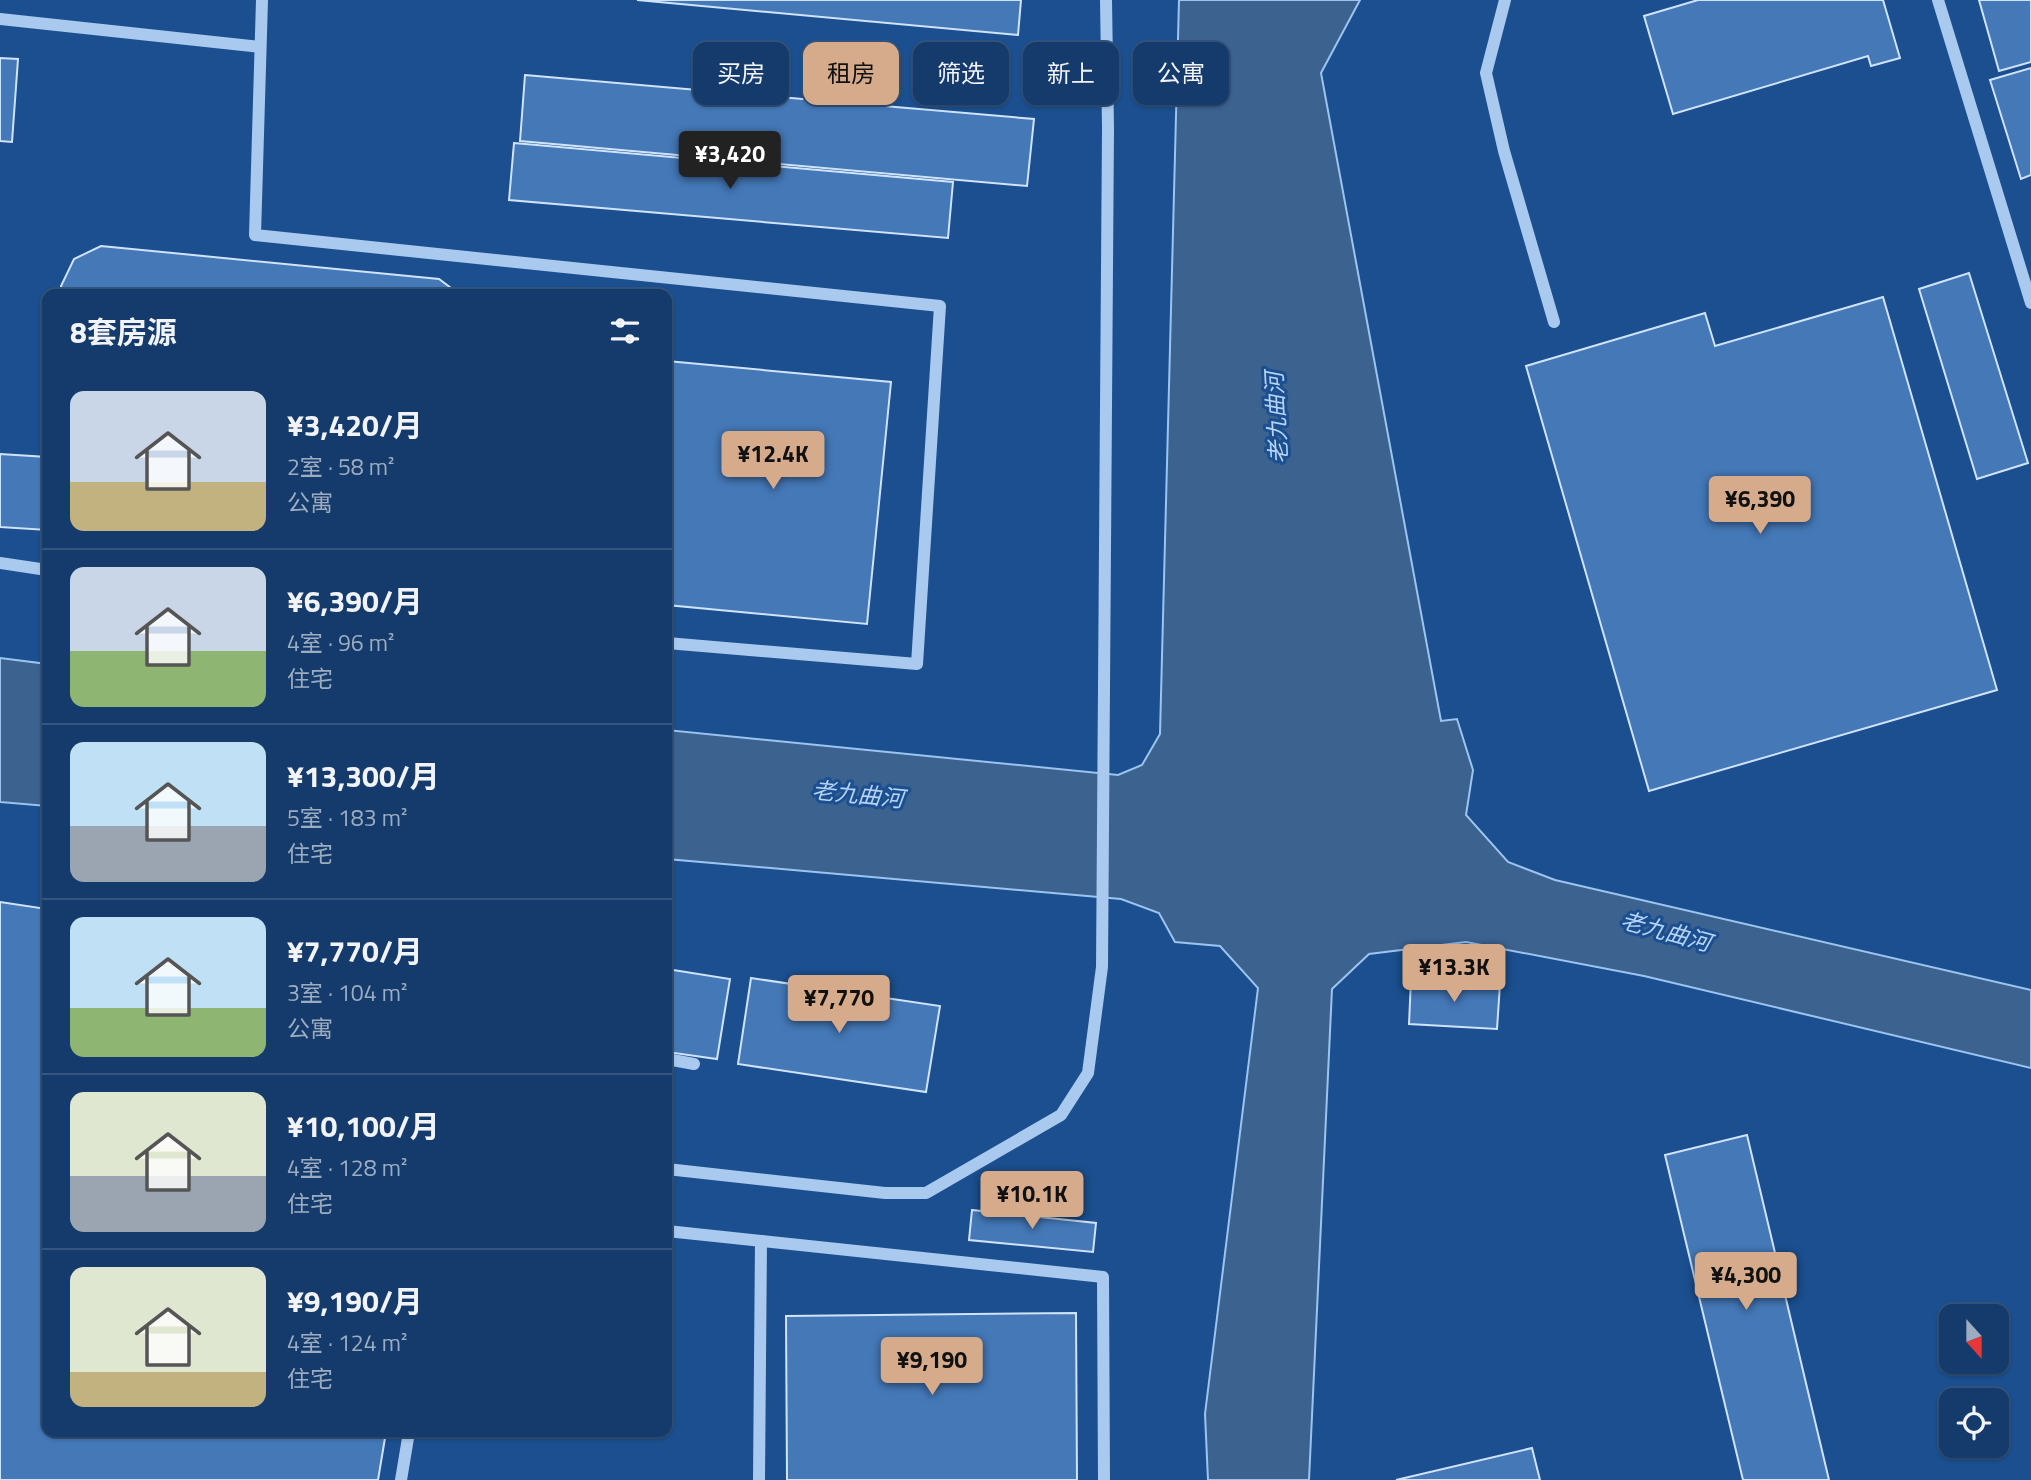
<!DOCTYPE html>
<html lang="zh">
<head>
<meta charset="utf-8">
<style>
	:root { --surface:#143b6b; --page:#1d4271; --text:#f1f3f6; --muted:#9dadc1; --line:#33557e; --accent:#d6ab8b }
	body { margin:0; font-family:"Titillium Web","Noto Sans SC",sans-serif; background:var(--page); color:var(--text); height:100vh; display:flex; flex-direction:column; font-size:26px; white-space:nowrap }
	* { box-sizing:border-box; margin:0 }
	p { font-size:23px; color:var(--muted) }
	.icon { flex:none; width:38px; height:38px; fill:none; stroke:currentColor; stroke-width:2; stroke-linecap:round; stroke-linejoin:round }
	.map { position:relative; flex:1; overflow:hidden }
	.details { position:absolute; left:42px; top:289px; width:630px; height:1148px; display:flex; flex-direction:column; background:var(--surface); border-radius:14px; box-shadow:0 2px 5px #0004,0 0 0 2px var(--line) }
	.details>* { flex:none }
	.top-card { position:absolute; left:693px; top:42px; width:665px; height:63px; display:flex; gap:14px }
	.needle { width:46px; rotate:159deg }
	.controls { position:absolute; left:1939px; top:1304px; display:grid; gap:14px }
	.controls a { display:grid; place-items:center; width:70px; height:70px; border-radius:14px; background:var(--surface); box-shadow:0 2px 5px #0004,0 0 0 2px var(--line); font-size:35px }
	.price { position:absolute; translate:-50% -60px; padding:0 16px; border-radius:7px; background:var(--accent); color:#111; font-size:23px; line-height:46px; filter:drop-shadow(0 2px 4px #0008) }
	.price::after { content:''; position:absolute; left:50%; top:42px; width:21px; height:16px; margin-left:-10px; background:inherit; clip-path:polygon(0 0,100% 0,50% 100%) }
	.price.selected { background:#222; color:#fff }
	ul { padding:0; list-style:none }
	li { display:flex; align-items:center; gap:21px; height:175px; padding:0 28px }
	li+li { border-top:2px solid var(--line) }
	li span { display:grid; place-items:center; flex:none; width:196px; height:140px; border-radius:14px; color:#555 }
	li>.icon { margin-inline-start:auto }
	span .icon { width:84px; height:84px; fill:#fffc; stroke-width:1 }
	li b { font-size:30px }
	h2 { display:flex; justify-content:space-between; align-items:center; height:84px; padding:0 28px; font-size:30px }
	.pill { padding:0 24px; border-radius:14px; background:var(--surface); box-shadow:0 2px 5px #0004,0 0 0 2px var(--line); font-size:24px; line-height:63px }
	.pill.selected { background:var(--accent); color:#111 }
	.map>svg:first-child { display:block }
	.water { fill:#3c6290; stroke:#9cc4f0; stroke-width:2 }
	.building { fill:#4478b7; stroke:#cfe3fa; stroke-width:2 }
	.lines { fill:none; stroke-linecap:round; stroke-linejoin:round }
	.minor { stroke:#a9c9ee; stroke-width:12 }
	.labels { text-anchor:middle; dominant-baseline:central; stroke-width:6; stroke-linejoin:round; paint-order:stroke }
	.water-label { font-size:23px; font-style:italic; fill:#b5d3f5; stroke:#1b4f8f }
</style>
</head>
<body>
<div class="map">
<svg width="2031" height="1480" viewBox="0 0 2031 1480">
	<rect width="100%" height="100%" fill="#1b4f8f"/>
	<g class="water">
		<path d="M1179 0H1360L1321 73 1441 721 1457 719 1473 770 1466 815 1508 862 1555 880 2031 990V1068L1644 976 1466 942 1369 954 1332 989 1309 1480H1208L1205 1414 1258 988 1220 946 1175 942 1159 913 1121 899 667 859V730L1118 775 1142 765 1160 734Z"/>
		<path d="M0 658 47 664V806L0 802Z"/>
	</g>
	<g class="building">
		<path d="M637 0H1021L1018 35Z"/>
		<path d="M1698 0H1883L1900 58 1871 66 1868 56 1673 114 1644 16Z"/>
		<path d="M1979 0H2031V62L1999 71Z"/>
		<path d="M0 58 18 59 12 142 0 141Z"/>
		<path d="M2031 68V175L2021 179 1990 80Z"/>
		<path d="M525 75 1034 119 1027 186 520 141Z"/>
		<path d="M514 143 953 182 948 238 509 200Z"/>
		<path d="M101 246 439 279 459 294H63L61 286 74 259Z"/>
		<path d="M1969 273 2028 463 1977 479 1919 289Z"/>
		<path d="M1883 297 1997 690 1649 791 1526 366 1705 313 1715 346Z"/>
		<path d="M667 361 891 382 867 624 667 605Z"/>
		<path d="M0 454 47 457V530L0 527Z"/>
		<path d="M0 902 47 909V1432H386L378 1480H0Z"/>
		<path d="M667 969 730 979 717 1059 667 1052Z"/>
		<path d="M751 978 940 1006 926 1092 738 1064Z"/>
		<path d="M1411 979 1500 984 1497 1029 1409 1024Z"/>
		<path d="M1747 1135 1829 1480H1743L1665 1155Z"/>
		<path d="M972 1210 1096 1223 1093 1252 969 1240Z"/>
		<path d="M1076 1313 1077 1480H787L786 1316Z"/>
		<path d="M1532 1448 1540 1480H1396Z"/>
	</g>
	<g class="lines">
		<g class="minor">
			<path d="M262 0 255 235 940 306 917 664 667 643"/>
			<path d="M1505 0 1486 73 1504 151 1554 322"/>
			<path d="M1938 0 2031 303"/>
			<path d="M0 19 260 47"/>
			<path d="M0 563 47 570"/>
			<path d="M667 1059 694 1064"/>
			<path d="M667 1169 885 1193H926L1061 1115 1088 1073 1102 967 1108 128 1106 0"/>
			<path d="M667 1231 1103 1277 1104 1480"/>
			<path d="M401 1480 409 1432"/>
			<path d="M759 1480 761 1241"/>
		</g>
	</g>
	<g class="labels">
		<g class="water-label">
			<text transform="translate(1276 418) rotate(-93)">老九曲河</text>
			<text transform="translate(858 794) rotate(6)">老九曲河</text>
			<text transform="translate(1666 931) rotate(15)">老九曲河</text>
		</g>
	</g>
</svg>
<div class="controls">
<a><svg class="needle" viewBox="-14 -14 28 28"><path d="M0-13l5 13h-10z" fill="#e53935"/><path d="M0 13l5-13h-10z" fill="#9dadc1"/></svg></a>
<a><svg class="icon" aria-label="locate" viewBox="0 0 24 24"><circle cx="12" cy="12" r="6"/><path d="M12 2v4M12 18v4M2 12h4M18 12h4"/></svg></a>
</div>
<b class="price selected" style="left:730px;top:191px">¥3,420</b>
<b class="price" style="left:773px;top:491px">¥12.4K</b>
<b class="price" style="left:1760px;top:536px">¥6,390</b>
<b class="price" style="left:1454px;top:1004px">¥13.3K</b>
<b class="price" style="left:839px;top:1035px">¥7,770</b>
<b class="price" style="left:1032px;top:1231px">¥10.1K</b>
<b class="price" style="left:1746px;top:1312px">¥4,300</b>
<b class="price" style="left:932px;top:1397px">¥9,190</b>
<div class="top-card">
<a class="pill">买房</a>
<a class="pill selected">租房</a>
<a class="pill">筛选</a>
<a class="pill">新上</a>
<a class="pill">公寓</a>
</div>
<section class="details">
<h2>8套房源<svg class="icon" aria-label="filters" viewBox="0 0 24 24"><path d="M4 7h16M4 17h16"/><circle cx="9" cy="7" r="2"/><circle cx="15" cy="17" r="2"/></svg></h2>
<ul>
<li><span style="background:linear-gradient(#c9d6e8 65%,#c2b280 0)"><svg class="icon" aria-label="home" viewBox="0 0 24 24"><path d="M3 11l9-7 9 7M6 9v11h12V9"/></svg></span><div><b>¥3,420/月</b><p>2室 · 58 m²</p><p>公寓</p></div></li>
<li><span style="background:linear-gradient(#c9d6e8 60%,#8fb573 0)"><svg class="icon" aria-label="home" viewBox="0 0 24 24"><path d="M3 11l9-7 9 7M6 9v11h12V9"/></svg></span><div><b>¥6,390/月</b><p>4室 · 96 m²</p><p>住宅</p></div></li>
<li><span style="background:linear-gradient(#bfe0f5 60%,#9aa5b1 0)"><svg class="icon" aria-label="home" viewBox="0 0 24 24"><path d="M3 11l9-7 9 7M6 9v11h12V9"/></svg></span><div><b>¥13,300/月</b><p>5室 · 183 m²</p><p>住宅</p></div></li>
<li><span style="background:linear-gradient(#bfe0f5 65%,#8fb573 0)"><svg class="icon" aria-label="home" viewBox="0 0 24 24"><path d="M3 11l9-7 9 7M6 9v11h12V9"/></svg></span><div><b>¥7,770/月</b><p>3室 · 104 m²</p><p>公寓</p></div></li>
<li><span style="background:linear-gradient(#dfe7d0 60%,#9aa5b1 0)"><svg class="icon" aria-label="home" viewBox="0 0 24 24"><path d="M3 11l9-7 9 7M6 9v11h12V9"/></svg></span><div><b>¥10,100/月</b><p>4室 · 128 m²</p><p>住宅</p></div></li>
<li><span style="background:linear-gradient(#dfe7d0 75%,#c2b280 0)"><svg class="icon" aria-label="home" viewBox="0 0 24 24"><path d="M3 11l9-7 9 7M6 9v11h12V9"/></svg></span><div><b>¥9,190/月</b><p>4室 · 124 m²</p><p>住宅</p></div></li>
</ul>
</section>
</div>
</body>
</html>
